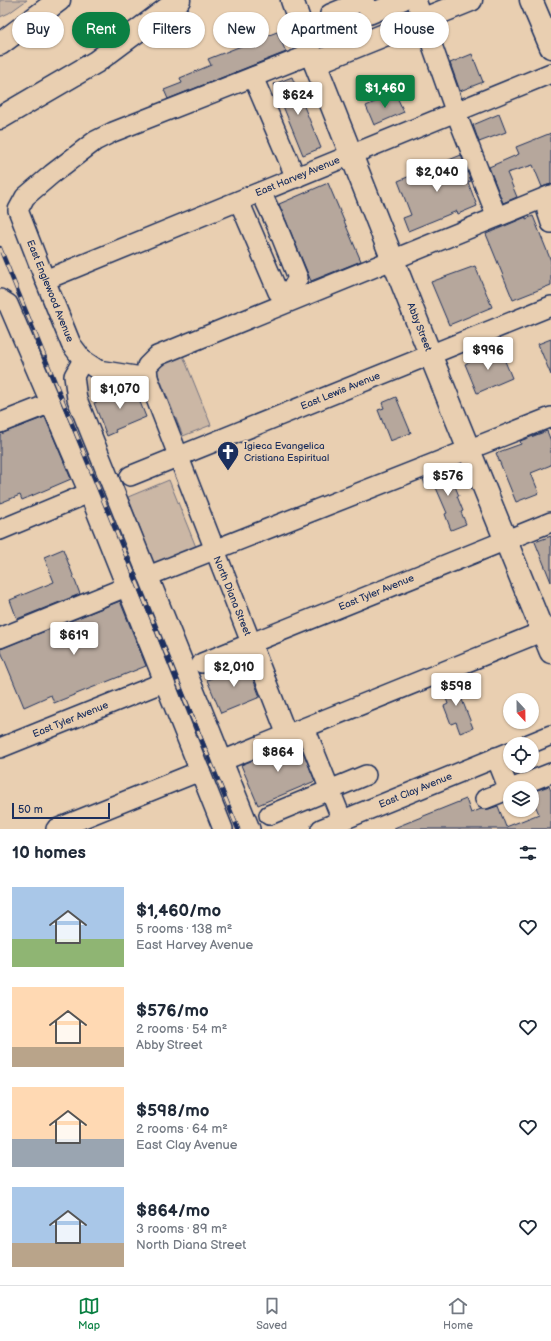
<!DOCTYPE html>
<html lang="en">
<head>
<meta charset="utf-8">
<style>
	:root { --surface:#fff; --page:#f6f6f7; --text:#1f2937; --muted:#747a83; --line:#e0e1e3; --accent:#0b8043 }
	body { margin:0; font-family:"Balsamiq Sans",sans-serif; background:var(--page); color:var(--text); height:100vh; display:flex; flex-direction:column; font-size:15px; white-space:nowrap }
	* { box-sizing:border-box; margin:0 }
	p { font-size:13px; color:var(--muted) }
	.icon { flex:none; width:22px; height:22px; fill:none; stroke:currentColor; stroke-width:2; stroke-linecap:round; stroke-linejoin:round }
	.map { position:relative; height:829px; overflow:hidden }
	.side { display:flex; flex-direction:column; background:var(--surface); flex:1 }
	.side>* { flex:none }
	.banner { position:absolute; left:12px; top:12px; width:527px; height:36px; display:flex; gap:8px }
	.needle { width:26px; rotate:158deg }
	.fabs { position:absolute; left:503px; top:693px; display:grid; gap:8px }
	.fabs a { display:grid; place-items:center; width:36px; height:36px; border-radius:50%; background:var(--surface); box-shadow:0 1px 3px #0004; font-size:20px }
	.scale { position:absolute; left:12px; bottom:10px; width:98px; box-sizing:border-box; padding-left:4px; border:2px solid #1b2f5e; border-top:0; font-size:11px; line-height:14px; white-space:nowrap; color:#1b2f5e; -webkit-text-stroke:3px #e9cfb1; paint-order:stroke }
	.price { position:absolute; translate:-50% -34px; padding:0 9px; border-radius:4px; background:#fff; color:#222; font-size:13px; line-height:26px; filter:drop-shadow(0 1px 2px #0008) }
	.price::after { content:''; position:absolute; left:50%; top:24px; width:12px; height:9px; margin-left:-6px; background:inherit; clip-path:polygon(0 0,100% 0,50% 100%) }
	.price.selected { background:var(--accent); color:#fff }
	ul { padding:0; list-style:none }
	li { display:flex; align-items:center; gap:12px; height:100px; padding:0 12px }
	li span { display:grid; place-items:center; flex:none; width:112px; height:80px; border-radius:0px; color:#555 }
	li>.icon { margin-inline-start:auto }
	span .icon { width:48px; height:48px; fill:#fffc; stroke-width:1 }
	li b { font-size:17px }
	h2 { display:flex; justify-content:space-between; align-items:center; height:48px; padding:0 12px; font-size:17px }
	.tag { padding:0 14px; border-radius:18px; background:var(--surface); box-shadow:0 1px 3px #0004; font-size:14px; line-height:36px }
	.tag.selected { background:var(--accent); color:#fff }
	.dock { display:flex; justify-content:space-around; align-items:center; height:56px; border-top:1px solid var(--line); background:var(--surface); font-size:11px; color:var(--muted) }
	.dock a { display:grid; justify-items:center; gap:2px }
	.dock .selected { color:var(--accent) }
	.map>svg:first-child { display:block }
	.green { fill:#cbb7a5; stroke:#737382 }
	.building { fill:#b6a79c; stroke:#1b2f5e }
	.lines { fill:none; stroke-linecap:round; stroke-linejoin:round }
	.minor-casing { stroke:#1b2f5e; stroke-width:22 }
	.major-casing { stroke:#1b2f5e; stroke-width:25 }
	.highway-casing { stroke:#1b2f5e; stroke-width:25 }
	.minor { stroke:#e9cfb1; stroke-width:19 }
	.major { stroke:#e9cfb1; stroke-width:22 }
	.highway { stroke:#e9cfb1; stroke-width:22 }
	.rail-casing { stroke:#1b2f5e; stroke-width:4.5 }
	.rail { stroke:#e9cfb1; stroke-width:3; stroke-dasharray:9; stroke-linecap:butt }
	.labels { text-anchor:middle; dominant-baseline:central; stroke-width:4; stroke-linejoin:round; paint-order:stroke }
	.street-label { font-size:10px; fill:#1b2f5e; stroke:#e9cfb1 }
	.poi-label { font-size:10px; fill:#1b2f5e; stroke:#e9cfb1; text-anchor:start }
</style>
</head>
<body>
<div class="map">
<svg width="551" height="829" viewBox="0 0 551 829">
	<rect width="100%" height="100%" fill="#e9cfb1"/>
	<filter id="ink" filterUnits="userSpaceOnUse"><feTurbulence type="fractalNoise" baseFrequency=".025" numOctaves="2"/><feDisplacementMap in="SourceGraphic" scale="8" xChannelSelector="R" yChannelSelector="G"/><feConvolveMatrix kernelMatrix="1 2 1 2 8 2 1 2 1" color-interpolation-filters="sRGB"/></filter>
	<g filter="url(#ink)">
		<g class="green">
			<path d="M0 0H27L9 13 0 17Z"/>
			<path d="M182 353 211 425 183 436 154 364Z"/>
			<path d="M169 480 200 557 158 574 128 497Z"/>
		</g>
		<g class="building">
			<path d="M277 32 286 52 168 99 164 90 182 83 180 78 211 65 208 59Z"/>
			<path d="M472 54 483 82 460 91 450 63Z"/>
			<path d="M292 77 321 148 303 155 274 84Z"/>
			<path d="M395 93 404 112 374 125 366 106Z"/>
			<path d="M499 114 506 132 479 142 473 125Z"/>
			<path d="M551 133V184L542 187 533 165 507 173 517 197 503 203 489 167 519 154 516 147Z"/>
			<path d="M461 155 471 181 468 182 477 206 458 214 457 211 408 231 403 218 411 215 398 181Z"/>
			<path d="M328 183 361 261 311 281 279 204Z"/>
			<path d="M533 216 551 261V285L513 300 486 234 526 217V219Z"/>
			<path d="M475 266 492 307 449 325 431 282Z"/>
			<path d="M551 339V375L538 344Z"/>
			<path d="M500 349 512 378 477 393 465 364Z"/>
			<path d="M132 387H134L146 417 115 430 116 432 107 436 94 403Z"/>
			<path d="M396 397 411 433 390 441 378 410 384 408 382 403Z"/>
			<path d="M45 417 71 479 22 500 20 495 0 503V434Z"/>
			<path d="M547 431 551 441V465L531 473 539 493 516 502 496 453 521 444 520 441Z"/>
			<path d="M448 469 459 496H457L463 511 461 512 466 524 451 530 445 514 447 513 434 483 426 487 423 479Z"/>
			<path d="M551 536V582L535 542Z"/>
			<path d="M63 549 80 594 17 619 10 600 54 582 44 557Z"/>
			<path d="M120 601 146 666 54 703 51 695 24 707 0 649Z"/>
			<path d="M247 663 260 697 221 713 207 680Z"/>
			<path d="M454 679 473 728 460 733 456 722 451 724 444 706 448 704 441 684Z"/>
			<path d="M299 742 315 781 258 805 241 765Z"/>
			<path d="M549 786 551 791V829H395L394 828 466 799 471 813 481 809H489L498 806 506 827 539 814 532 798V792Z"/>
		</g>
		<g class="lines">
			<g class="minor-casing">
				<g id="minor">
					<path d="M364 0 370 14 403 0"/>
					<path d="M416 0 456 113 497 217"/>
					<path d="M330 14 364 0"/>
					<path d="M253 77 296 178"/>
					<path d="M239 201 278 292 291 290 298 278 277 226 261 192"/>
					<path d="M551 209 547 211 551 223"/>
					<path id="s1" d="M45 280 551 73"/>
					<path d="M0 299 8 304 89 493 223 829"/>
					<path d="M83 360 74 376 77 399 250 829"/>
					<path d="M148 378 147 366 157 356 551 195"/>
					<path d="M0 423 51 403"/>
					<path id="s2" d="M130 476 551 306"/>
					<path d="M0 530 89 493"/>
					<path d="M148 576 551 417"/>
					<path d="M0 638 126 587"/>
					<path id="s3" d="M202 663 551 522"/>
					<path d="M305 728 342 820"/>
					<path d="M287 735 148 378 98 370 83 360 71 344 45 280 18 210 25 197 52 174 95 141 113 132 311 54"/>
					<path d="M529 744 551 735"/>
					<path id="s4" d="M0 748 164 682"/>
					<path d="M496 757 509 790"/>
					<path d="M222 761 551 628"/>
					<path d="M513 788 551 773"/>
					<path d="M485 799 510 789"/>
					<path d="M269 815 366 775"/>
					<path d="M56 829 200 771"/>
					<path id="s5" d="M321 829 510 752"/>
				</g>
			</g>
			<g class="major-casing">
				<g id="major">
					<path id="s6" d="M292 0 309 48 430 354 551 652"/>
					<path d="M531 0 551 47"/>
					<path d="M315 63 471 0"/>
				</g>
			</g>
			<g class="highway-casing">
				<g id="highway">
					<path d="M0 44 59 0"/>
					<path d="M0 118 96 62 179 0"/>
				</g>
			</g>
			<use href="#minor" class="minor"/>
			<use href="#major" class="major"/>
			<use href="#highway" class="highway"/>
			<g class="rail-casing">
				<path id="rail" d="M0 248 238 829"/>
			</g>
			<use href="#rail" class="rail"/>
		</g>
	</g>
	<defs>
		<g id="church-pin" transform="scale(1.15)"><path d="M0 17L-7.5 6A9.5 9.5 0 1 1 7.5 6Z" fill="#1b2f5e" stroke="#e9cfb1"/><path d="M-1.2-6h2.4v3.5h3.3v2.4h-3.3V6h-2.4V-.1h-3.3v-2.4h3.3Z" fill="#fff"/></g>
	</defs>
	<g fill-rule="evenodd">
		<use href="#church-pin" x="228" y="452"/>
	</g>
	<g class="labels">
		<g class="street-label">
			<text stroke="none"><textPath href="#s1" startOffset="273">East Harvey Avenue</textPath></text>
			<text transform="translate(50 291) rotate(68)">East Englewood Avenue</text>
			<text stroke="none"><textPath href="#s6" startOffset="351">Abby Street</textPath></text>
			<text stroke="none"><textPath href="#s2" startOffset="227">East Lewis Avenue</textPath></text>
			<text stroke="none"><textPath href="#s3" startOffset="188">East Tyler Avenue</textPath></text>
			<text transform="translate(232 596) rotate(68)">North Diana Street</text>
			<text stroke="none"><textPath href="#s4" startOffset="76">East Tyler Avenue</textPath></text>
			<text stroke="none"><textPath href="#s5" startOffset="102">East Clay Avenue</textPath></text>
		</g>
		<g class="poi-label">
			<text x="244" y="446">Igieca Evangelica<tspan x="244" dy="12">Cristiana Espiritual</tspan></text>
		</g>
	</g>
</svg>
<div class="fabs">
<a><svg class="needle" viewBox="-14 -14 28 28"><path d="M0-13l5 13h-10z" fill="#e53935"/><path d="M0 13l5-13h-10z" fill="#747a83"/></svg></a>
<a><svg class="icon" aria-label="locate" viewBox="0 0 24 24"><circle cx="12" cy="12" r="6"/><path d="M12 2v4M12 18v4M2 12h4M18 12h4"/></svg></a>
<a><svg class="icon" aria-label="layers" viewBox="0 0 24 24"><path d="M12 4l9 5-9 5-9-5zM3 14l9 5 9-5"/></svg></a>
</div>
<div class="scale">50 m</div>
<b class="price selected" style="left:385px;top:109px">$1,460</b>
<b class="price" style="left:298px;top:116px">$624</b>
<b class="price" style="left:437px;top:193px">$2,040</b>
<b class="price" style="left:488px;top:371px">$996</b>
<b class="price" style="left:120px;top:410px">$1,070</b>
<b class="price" style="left:448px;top:497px">$576</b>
<b class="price" style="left:74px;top:656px">$619</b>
<b class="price" style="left:234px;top:688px">$2,010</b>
<b class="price" style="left:456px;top:707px">$598</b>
<b class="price" style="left:278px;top:773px">$864</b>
<div class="banner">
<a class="tag">Buy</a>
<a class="tag selected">Rent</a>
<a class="tag">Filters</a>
<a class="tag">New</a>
<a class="tag">Apartment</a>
<a class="tag">House</a>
</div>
</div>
<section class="side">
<h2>10 homes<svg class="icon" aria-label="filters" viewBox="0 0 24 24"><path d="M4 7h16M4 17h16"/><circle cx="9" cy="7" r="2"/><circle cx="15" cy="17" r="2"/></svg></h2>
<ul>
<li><span style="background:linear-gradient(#a9c7e8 65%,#8fb573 0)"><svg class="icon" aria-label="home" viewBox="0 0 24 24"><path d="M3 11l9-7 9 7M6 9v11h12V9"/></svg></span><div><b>$1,460/mo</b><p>5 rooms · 138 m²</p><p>East Harvey Avenue</p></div><svg class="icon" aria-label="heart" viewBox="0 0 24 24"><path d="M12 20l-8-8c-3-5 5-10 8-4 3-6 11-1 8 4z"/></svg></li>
<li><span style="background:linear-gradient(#ffd9b3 75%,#b9a48a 0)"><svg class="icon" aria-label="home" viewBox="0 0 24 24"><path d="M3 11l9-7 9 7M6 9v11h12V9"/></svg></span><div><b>$576/mo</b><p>2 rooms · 54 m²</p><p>Abby Street</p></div><svg class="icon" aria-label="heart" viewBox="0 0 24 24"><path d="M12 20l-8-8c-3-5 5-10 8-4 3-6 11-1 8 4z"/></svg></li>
<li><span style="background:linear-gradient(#ffd9b3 65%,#9aa5b1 0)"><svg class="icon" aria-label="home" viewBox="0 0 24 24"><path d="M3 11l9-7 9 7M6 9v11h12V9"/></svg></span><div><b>$598/mo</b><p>2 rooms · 64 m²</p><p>East Clay Avenue</p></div><svg class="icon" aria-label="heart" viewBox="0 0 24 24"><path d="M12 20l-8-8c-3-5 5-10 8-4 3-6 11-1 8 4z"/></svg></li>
<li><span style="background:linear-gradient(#a9c7e8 70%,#b9a48a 0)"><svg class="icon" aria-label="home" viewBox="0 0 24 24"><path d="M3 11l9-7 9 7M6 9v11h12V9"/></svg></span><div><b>$864/mo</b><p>3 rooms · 89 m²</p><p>North Diana Street</p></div><svg class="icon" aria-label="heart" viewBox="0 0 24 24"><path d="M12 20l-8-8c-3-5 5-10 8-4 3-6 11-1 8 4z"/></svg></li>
</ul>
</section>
<nav class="dock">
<a class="selected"><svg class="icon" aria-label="map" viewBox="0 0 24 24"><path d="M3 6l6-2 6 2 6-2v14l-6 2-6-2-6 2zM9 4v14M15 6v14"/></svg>Map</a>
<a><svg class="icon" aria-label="saved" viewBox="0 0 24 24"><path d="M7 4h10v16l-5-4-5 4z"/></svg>Saved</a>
<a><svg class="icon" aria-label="home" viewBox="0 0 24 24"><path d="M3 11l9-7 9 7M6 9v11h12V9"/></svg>Home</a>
</nav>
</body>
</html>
